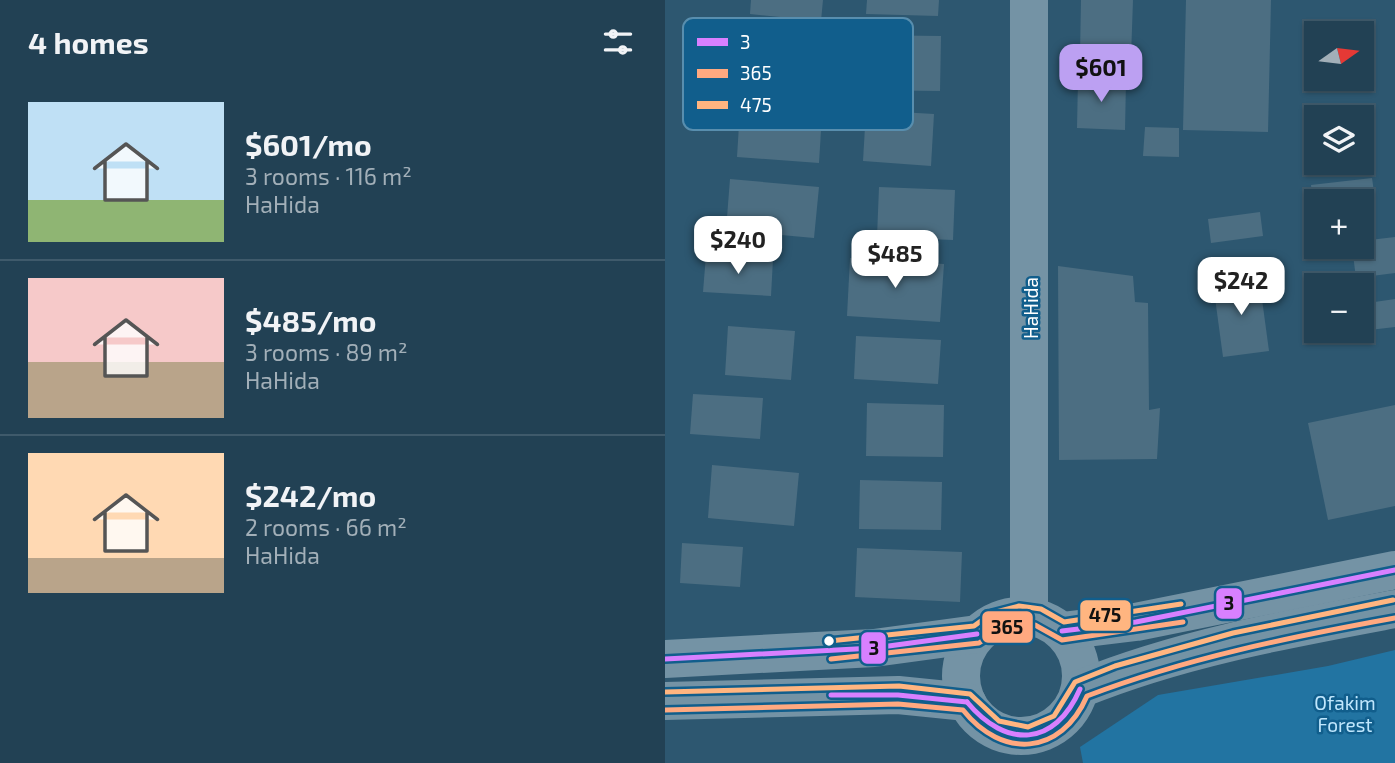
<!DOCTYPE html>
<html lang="en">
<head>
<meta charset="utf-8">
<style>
	:root { --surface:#224154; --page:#2e4c5e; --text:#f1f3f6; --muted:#a2afb8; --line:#3f5a6b; --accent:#bca0f2 }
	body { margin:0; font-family:"Exo 2",sans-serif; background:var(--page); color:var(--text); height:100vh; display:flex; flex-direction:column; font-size:26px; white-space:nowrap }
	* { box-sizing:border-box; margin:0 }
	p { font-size:23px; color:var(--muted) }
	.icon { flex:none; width:38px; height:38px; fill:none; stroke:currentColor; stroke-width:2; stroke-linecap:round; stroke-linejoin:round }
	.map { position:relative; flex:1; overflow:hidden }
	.details { display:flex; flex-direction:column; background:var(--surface); width:665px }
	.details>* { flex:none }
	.needle { width:46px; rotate:76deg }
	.tools { position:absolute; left:639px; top:21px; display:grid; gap:14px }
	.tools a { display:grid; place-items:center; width:70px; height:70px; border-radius:0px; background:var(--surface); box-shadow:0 2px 5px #0004,0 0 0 2px var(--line); font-size:35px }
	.price { position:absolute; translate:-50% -60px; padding:0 16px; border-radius:14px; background:#fff; color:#222; font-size:23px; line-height:46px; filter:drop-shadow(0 2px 4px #0008) }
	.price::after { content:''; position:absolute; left:50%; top:42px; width:21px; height:16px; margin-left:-10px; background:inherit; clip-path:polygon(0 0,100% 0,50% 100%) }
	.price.current { background:var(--accent); color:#111 }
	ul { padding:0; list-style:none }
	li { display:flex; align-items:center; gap:21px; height:175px; padding:0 28px }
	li+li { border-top:2px solid var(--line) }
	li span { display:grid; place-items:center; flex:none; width:196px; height:140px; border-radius:0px; color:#555 }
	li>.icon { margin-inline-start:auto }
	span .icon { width:84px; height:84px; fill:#fffc; stroke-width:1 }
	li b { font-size:30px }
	h2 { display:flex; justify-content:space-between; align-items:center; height:84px; padding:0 28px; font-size:30px }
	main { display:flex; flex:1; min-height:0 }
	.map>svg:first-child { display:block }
	.green { fill:#2274a2 }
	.building { fill:#4c6e82 }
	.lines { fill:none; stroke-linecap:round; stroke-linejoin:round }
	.minor { stroke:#7493a5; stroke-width:38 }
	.bus-1-casing { stroke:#115e8c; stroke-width:10 }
	.bus-2-casing { stroke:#115e8c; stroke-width:10 }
	.bus-3-casing { stroke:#115e8c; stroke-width:10 }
	.bus-1 { stroke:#d880ff; stroke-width:5 }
	.bus-2 { stroke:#ffa980; stroke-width:5 }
	.bus-3 { stroke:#ffb580; stroke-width:5 }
	.bus-dot { fill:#fff; stroke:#115e8c; stroke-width:2.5 }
	.labels { text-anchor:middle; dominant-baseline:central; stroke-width:5; stroke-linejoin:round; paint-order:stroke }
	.street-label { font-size:19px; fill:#fff; stroke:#115e8c }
	.park-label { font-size:19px; fill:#c0e7fd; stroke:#115e8c }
	.key { fill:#115e8c; stroke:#588eae; stroke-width:2 }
	.key-label { font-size:19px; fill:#fff }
	.line-badge { stroke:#115e8c; stroke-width:2.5 }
	.pale-badge-label { font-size:19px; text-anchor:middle; font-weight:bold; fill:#111 }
</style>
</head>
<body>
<main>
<section class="details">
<h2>4 homes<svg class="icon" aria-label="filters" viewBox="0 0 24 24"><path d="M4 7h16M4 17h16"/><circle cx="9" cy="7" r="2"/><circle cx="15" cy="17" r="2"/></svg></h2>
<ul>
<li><span style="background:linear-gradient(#bfe0f5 70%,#8fb573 0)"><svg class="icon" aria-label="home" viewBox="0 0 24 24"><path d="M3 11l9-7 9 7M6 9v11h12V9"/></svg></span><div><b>$601/mo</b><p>3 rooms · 116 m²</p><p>HaHida</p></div></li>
<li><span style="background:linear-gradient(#f6c9c9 60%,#b9a48a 0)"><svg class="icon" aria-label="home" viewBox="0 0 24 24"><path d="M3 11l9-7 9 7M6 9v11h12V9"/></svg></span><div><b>$485/mo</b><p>3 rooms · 89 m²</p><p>HaHida</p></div></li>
<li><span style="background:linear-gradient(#ffd9b3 75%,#b9a48a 0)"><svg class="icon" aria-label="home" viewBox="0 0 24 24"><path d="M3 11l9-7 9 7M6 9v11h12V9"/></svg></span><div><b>$242/mo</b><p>2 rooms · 66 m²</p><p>HaHida</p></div></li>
</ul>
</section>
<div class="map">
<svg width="730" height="763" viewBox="0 0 730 763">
	<rect width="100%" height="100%" fill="#2d5770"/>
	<path class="green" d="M730 650V763H418L415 747 493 695 663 666Z"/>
	<g class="building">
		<path d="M86 0H158L156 21 85 14Z"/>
		<path d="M202 0H274L273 16 201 14Z"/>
		<path d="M416 0H468L466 57 415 55Z"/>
		<path d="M521 0H606L603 132 518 130Z"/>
		<path d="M195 35 276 36 275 91 194 90Z"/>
		<path d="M413 79 461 81 460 130 412 128Z"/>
		<path d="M75 108 157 114 154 163 72 157Z"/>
		<path d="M201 110 269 114 266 166 198 161Z"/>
		<path d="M480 127 514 128V157L478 156Z"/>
		<path d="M707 178 711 206 696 208V201H651L649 214 646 185Z"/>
		<path d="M65 179 154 187 149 238 61 230Z"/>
		<path d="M214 187 290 190 288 240 212 237Z"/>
		<path d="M595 212 598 236 546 243 543 219Z"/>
		<path d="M730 237V273L691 278 687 247H696V241Z"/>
		<path d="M41 255 108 259 106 296 38 292Z"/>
		<path d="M185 258 279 264 275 322 182 316Z"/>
		<path d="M393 266 468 276 470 302 483 303 484 410 495 408 492 459 394 460Z"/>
		<path d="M594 277 604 351 558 357 548 283Z"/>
		<path d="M730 299V327L696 331V304Z"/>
		<path d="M63 326 130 331 126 380 60 375Z"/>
		<path d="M191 336 276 340 273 384 189 379Z"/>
		<path d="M28 394 98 398 95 439 25 434Z"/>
		<path d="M202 403 279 405 278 457 201 456Z"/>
		<path d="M730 405V506L663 520 643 423Z"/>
		<path d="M47 465 134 473 129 526 43 518Z"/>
		<path d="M195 480 277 482 276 530 194 529Z"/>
		<path d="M17 543 78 547 75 587 15 583Z"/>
		<path d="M192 548 297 552 295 602 190 597Z"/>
	</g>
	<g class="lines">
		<g class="minor">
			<circle cx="356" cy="676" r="60"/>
			<path d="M364 616V0"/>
			<path d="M397 631 471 622 730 570"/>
			<path d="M0 659 209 648 312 634"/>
			<path d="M415 689C516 648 623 629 730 609"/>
			<path d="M0 701 233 695 302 702"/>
		</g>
		<g class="bus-1-casing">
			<g id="bus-1">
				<path d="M397 631 471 622 730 570"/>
				<path d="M0 659 209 648 312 634"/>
				<path d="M166 695H233L302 702"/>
				<path d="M302 702C341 749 390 747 415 689"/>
			</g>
		</g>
		<g class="bus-2-casing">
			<g id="bus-2">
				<path d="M166 659 314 643 335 629 356 624 370 625 397 640 518 622"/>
				<path d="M0 710 233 704 298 710C337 759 396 756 422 696 522 658 625 637 730 618"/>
			</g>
		</g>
		<g class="bus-3-casing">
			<g id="bus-3">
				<path d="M164 641 309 626 327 613 354 606 376 609 399 622 516 604"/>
				<path d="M0 692 234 686 305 694 334 721 363 727 389 716 410 682 450 666 568 633 728 600"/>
			</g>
		</g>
		<use href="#bus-1" class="bus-1"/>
		<use href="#bus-2" class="bus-2"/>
		<use href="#bus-3" class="bus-3"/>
	</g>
	<circle class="bus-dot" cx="164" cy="641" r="6"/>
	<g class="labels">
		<g class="street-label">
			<text transform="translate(365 308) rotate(-90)">HaHida</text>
		</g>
		<g class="park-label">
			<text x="680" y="702">Ofakim<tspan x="680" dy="22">Forest</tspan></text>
		</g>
	</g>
	<rect x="18" y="18" width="230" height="112" rx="10" class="key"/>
	<rect x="32" y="38" width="31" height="8" fill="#d880ff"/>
	<rect x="32" y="69" width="31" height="9" fill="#ffa980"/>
	<rect x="32" y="101" width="31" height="8" fill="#ffb580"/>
	<g class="key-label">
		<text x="75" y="49">3</text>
		<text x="75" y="80">365</text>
		<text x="75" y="112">475</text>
	</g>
	<g class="line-badge">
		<rect x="550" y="587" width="28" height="33" rx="7" fill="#d880ff"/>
		<rect x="414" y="599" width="53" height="33" rx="7" fill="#ffb580"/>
		<rect x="316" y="610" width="53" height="34" rx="7" fill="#ffa980"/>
		<rect x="195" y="631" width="27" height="34" rx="7" fill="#d880ff"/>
	</g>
	<g class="pale-badge-label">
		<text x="564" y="610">3</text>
		<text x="440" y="622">475</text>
		<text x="342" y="634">365</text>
		<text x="209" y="655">3</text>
	</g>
</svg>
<div class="tools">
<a><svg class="needle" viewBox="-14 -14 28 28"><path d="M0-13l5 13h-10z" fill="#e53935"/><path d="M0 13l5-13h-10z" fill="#a2afb8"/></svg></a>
<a><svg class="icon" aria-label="layers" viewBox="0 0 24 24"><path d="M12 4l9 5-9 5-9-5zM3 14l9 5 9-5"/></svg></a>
<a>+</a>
<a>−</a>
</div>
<b class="price current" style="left:436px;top:104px">$601</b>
<b class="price" style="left:73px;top:276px">$240</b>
<b class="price" style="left:230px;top:290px">$485</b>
<b class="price" style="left:576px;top:317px">$242</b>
</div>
</main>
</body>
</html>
